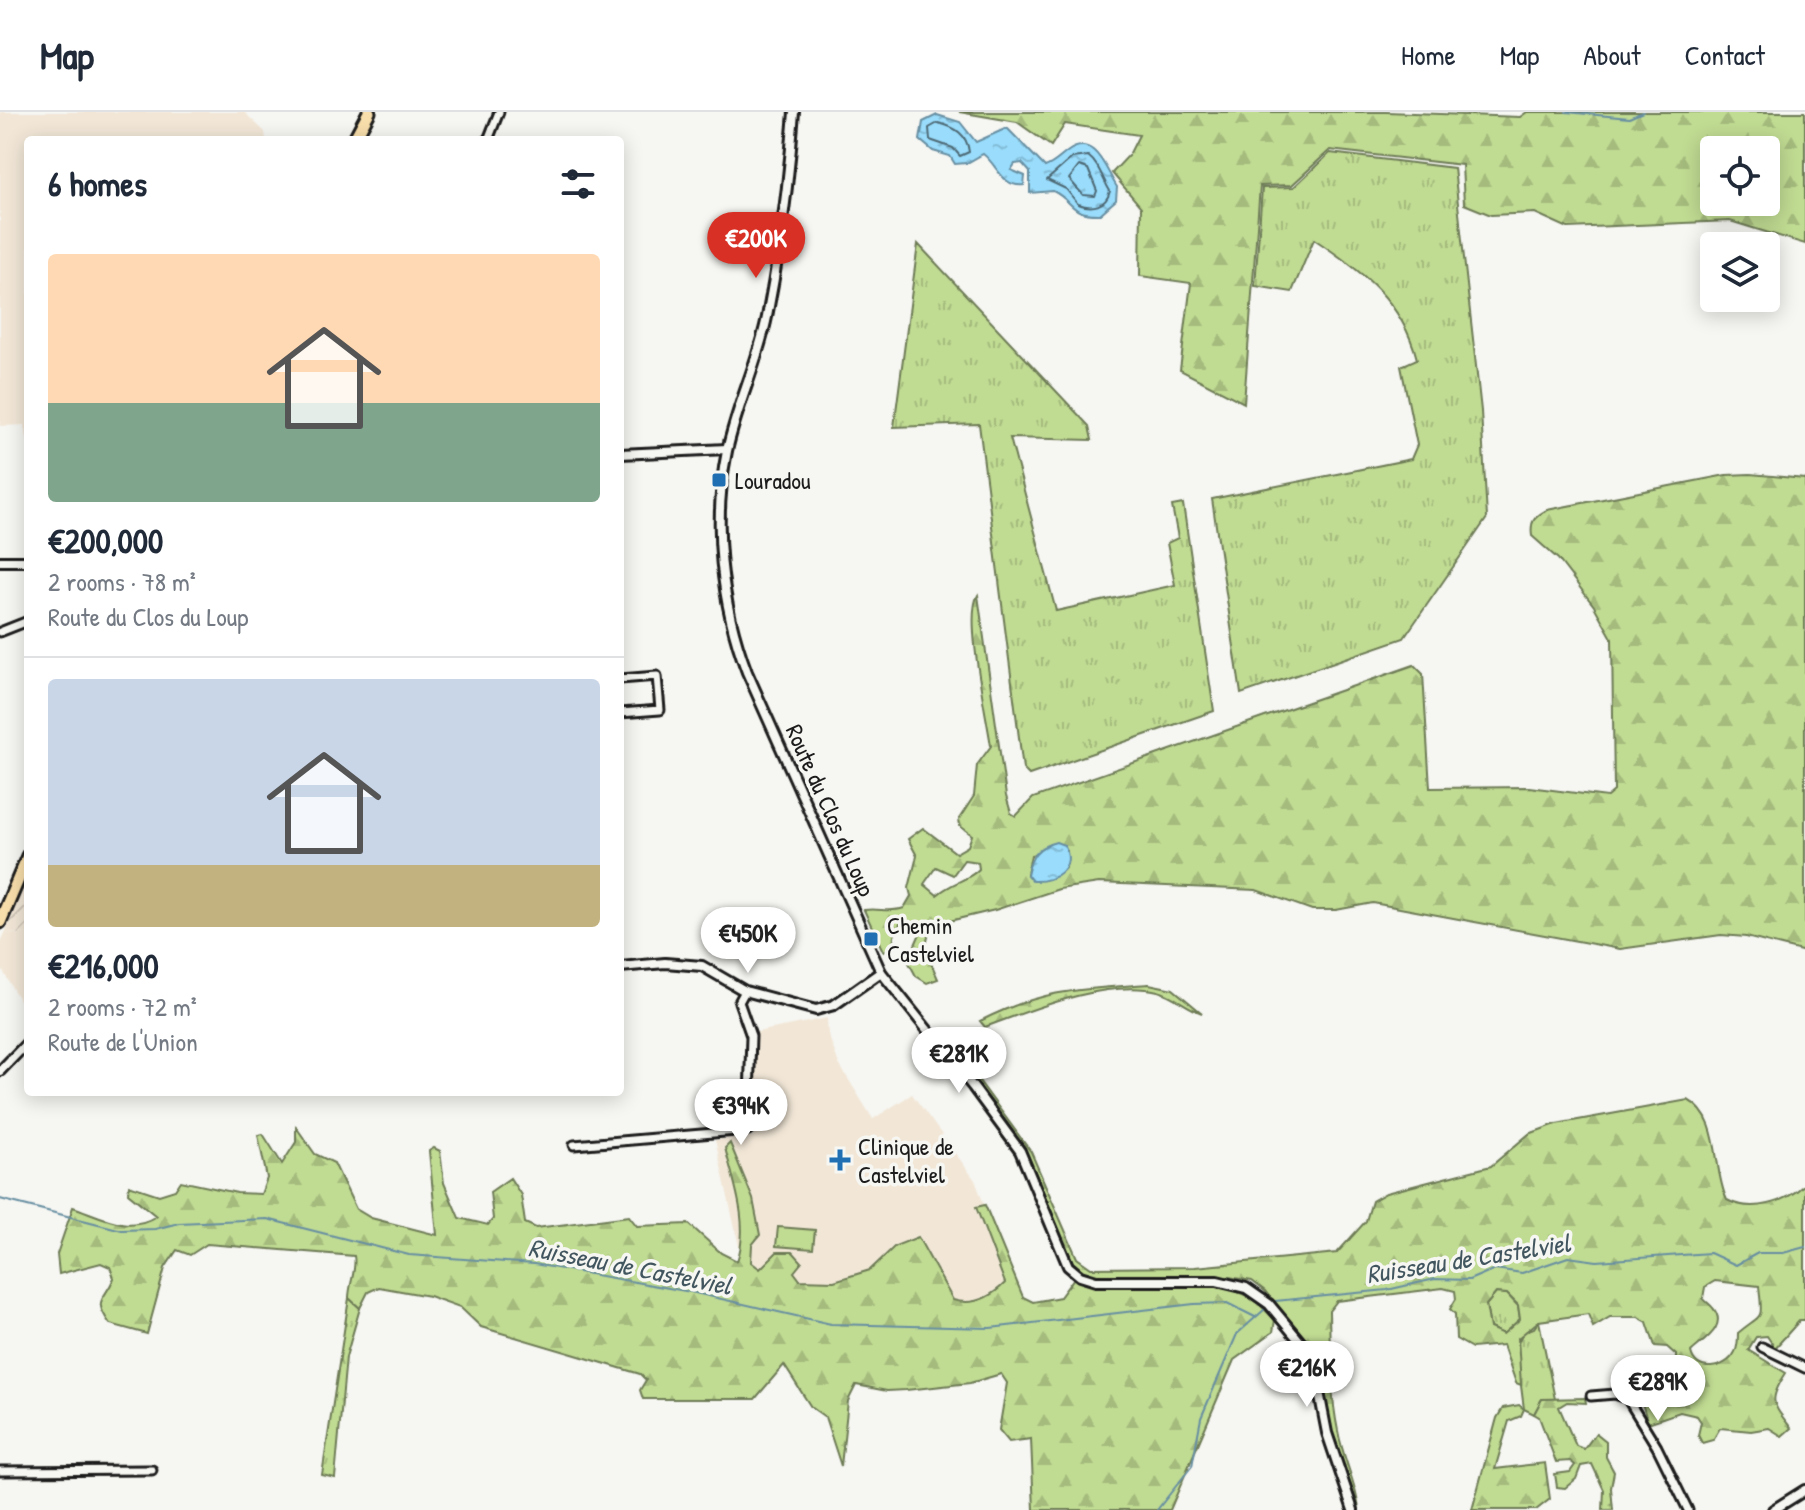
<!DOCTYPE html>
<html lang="en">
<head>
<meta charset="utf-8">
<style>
	:root { --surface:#fff; --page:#f2f2f3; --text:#1f2937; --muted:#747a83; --line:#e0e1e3; --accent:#d93025 }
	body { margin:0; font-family:"Patrick Hand",sans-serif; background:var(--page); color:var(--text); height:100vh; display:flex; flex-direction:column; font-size:30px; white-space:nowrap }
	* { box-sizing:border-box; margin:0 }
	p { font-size:26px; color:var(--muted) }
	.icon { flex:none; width:44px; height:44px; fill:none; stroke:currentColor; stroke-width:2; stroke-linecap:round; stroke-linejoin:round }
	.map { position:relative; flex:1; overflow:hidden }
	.panel { position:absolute; left:24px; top:24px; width:600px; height:960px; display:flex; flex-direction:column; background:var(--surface); border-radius:8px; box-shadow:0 4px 20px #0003 }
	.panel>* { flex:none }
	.buttons { position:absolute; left:1700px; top:24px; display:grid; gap:16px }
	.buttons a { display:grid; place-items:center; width:80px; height:80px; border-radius:8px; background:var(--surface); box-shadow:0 4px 20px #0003; font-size:40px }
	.price { position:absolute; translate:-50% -68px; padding:0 18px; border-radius:28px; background:#fff; color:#222; font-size:26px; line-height:52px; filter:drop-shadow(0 2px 4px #0008) }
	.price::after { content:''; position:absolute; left:50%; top:48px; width:24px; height:18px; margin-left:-12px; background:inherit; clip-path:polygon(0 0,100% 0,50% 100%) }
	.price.active { background:var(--accent); color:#fff }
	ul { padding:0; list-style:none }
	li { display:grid; align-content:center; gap:16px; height:424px; padding:0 24px }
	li+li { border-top:2px solid var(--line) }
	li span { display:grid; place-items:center; height:248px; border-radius:8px; color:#555 }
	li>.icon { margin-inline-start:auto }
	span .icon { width:144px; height:144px; fill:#fffc; stroke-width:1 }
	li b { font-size:34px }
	h2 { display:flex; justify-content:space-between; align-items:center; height:96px; padding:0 24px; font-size:34px }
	header { display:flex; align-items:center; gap:48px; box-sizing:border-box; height:112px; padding:0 40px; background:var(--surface); border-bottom:2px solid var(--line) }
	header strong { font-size:38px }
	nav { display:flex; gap:44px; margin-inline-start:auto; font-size:28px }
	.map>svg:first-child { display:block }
	.built { fill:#f2e7d7 }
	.industrial { fill:url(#industrial-furrows) }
	.grass { fill:url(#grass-tufts); stroke:#6e7c57; stroke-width:2 }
	.forest { fill:url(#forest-firs); stroke:#6e7c57; stroke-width:2; fill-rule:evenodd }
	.pitch { fill:#c0db92; stroke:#6e7c57; stroke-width:2 }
	.water { fill:url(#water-ripples); stroke:#678fa2; stroke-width:2 }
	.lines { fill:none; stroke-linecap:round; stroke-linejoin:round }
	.shore { stroke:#4e6975; stroke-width:2 }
	.stream { stroke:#678fa2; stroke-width:2 }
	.minor-casing { stroke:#1c1c1c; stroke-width:13 }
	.tertiary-casing { stroke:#1c1c1c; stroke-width:14 }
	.primary-casing { stroke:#1c1c1c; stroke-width:17 }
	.minor { stroke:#f6f6f2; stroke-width:7 }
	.tertiary { stroke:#f6f6f2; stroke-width:8 }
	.primary { stroke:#f8deab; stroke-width:11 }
	.poi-dot { fill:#1f6fb2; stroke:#f6f6f2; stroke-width:3 }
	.labels { text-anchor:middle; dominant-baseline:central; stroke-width:7; stroke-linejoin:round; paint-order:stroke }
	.poi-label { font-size:24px; fill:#1c1c1c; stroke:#f6f6f2; text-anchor:start }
	.street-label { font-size:24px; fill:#1c1c1c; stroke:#f6f6f2 }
	.water-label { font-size:26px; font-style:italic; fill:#42565f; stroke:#f6f6f2 }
</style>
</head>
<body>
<header>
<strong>Map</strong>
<nav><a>Home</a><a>Map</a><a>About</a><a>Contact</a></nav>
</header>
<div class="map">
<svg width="1805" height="1398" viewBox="0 0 1805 1398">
	<defs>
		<pattern id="industrial-furrows" width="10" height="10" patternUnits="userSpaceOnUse" patternTransform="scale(2)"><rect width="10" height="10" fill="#f2e7d7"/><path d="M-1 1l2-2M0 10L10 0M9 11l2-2" fill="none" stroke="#cfc6b8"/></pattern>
		<pattern id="grass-tufts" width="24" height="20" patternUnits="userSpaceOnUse" patternTransform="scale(2)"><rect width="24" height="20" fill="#c0db92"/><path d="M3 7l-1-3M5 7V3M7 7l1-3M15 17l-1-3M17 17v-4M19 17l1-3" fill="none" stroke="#a4bb7d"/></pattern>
		<pattern id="forest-firs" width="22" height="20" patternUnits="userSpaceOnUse" patternTransform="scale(2)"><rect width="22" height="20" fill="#c0db92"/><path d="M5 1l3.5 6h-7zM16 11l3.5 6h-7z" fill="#a4bb7d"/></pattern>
		<pattern id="water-ripples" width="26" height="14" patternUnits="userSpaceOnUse" patternTransform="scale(2)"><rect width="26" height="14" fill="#99dcfb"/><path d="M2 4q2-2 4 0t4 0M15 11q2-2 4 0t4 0" fill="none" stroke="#83bcd7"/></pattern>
	</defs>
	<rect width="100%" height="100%" fill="#f6f6f2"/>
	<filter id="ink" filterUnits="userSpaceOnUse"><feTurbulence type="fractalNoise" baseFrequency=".0125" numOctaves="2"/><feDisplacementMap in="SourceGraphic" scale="16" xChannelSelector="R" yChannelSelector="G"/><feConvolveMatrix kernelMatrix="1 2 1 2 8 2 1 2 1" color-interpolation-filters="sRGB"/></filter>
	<g filter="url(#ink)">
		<g class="built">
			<path d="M0 0H244L265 20 266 28H28V330L24 313 0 314Z"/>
			<path d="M5 821 28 822V904L0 854V832Z"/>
			<path d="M827 906 828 922 839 952 873 1007 912 982 975 1068 1016 1178 951 1199 748 1174 715 1028 753 1024 752 921Z"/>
		</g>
		<path class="industrial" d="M28 764V822L5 821Z"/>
		<g class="grass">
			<path d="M1330 41 1454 56 1481 299 1487 406 1404 526 1241 582 1212 387 1411 347 1417 333 1401 254 1417 247C1402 189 1362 159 1314 127L1292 180 1255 174 1262 76 1294 75Z"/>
			<path d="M918 132 1089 314 1092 328 1010 326 1056 499 1175 473 1167 431 1178 426 1172 394 1183 392 1214 599 1029 663 1023 657 979 312 894 315Z"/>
			<path d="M1496 1181 1507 1182 1518 1194 1520 1207 1504 1222 1490 1216 1486 1193Z"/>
			<path d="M349 1186 360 1196 346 1245 335 1366 322 1363Z"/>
			<path d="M1539 1209 1555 1287H1542L1534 1302 1524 1297 1516 1235 1523 1220 1534 1216Z"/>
		</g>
		<g class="forest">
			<path d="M959 0H1386L1520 5 1527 0H1805V132L1730 109 1568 116 1535 101 1491 103 1464 92 1462 53 1330 38 1292 73 1260 74 1244 291 1180 258 1191 171 1140 164 1141 95 1112 61 1129 43 1139 23 1065 12 1051 34 1017 10ZM1766 38V90H1714V38Z"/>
			<path d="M1750 362 1805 367V840L1746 825 1721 823 1620 837 1373 791 1336 798H1312L1256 778 1099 771 1059 777 995 798 937 812 929 821 925 837 938 867 927 871 916 864 908 849 922 817 912 810 900 812 894 824 893 836 883 839 864 798C879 796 890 801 904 796L911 784 909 776 917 744 908 727 923 716 956 741 968 734 972 723 960 714 959 707 974 684 977 653 991 634C987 605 964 504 978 483L1006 684 1011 701 1016 704 1033 686 1414 553 1423 562 1430 676 1529 675 1607 685 1614 679 1612 526 1594 494 1558 447 1532 424C1530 409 1534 405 1547 398L1726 363ZM1067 739 1066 756 1027 762 1031 743ZM964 748 978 750 979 757C969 768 952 770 937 783L924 772 936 755 953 763Z"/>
			<path d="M1149 872 1173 877 1202 901C1186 896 1174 883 1158 879 1105 867 1034 897 985 915L980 909C1044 877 1080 877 1149 872Z"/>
			<path d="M946 935 955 936 1031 1040 1077 1146 1091 1156 1195 1155 1337 1141 1366 1109 1372 1089 1386 1081 1491 1054 1529 1022 1556 1012 1688 988C1722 1006 1712 1057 1727 1088 1752 1101 1785 1091 1805 1072V1208H1800L1775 1236 1767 1224 1756 1225 1748 1238 1786 1261C1767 1290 1773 1292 1791 1316L1782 1324 1769 1316 1751 1319 1720 1316 1713 1328 1702 1331 1698 1323 1701 1310 1697 1304 1680 1300 1648 1311 1641 1288 1660 1270 1675 1267 1676 1243 1667 1235 1655 1234 1647 1210 1638 1205H1610L1593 1215 1588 1202 1539 1209 1518 1226 1521 1273 1516 1271 1503 1233 1472 1236 1456 1227 1455 1202 1450 1197 1456 1187 1455 1179 1443 1176 1337 1189 1329 1199C1330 1239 1330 1280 1338 1319 1343 1347 1356 1370 1359 1398H1355L1330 1317 1317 1248 1265 1179 1252 1169 1229 1165 1140 1170 1092 1166 1076 1157 1024 1039 1007 1011ZM1715 1169 1759 1174C1763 1211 1763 1200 1738 1221 1738 1227 1738 1235 1735 1240 1726 1258 1695 1262 1691 1240 1702 1229 1729 1215 1713 1196 1710 1192 1706 1190 1703 1186L1705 1175ZM1496 1181 1507 1182 1518 1193 1520 1207 1503 1222 1490 1216 1486 1193Z"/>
			<path d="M296 1015 315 1042 334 1051 356 1097 371 1106 437 1123 429 1039 434 1036 440 1039 444 1071 459 1106 488 1113 493 1107 490 1080 510 1066 521 1083 525 1111 536 1116 629 1104 637 1114 689 1112 721 1141 737 1149C750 1113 734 1071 725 1036L730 1031 753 1087 760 1123 752 1133 751 1150 760 1157 777 1140H793L802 1150 794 1160 800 1168 834 1169 870 1158 895 1134 918 1125 953 1188C973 1194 990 1186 1005 1171L976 1095 985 1093 1023 1185 1033 1190 1060 1185 1074 1166 1102 1175 1222 1173 1254 1187 1275 1208 1273 1220 1234 1248 1170 1398H1034L1031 1327 1009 1330 999 1318 1007 1271 1001 1262 970 1271 906 1278 887 1279 856 1273 848 1289 841 1354 825 1305 811 1295 784 1253 755 1287H643L640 1278 646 1268 640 1262 481 1215 460 1195 429 1184 379 1175 368 1180 360 1196 349 1186C349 1172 357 1157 354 1144L207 1132 190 1143 177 1138 165 1156 147 1222 110 1212C92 1186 104 1190 114 1166L110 1155 101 1151 59 1162 57 1142 73 1095C100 1104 129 1122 156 1104L128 1081 129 1073 159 1083 175 1078 181 1069 237 1081 261 1082 267 1066 258 1023 263 1022 282 1052 296 1030Z"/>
			<path d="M1585 1286 1586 1291 1567 1290 1559 1295 1576 1334 1584 1337 1596 1321 1606 1329V1345L1614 1360 1611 1376 1613 1398H1603L1604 1378 1592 1352 1581 1354 1576 1367 1565 1376 1557 1375 1555 1362 1570 1360 1575 1353 1570 1349 1556 1350 1539 1305 1534 1302 1542 1287Z"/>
			<path d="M1519 1293 1524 1297 1521 1304 1509 1309 1495 1357 1545 1351 1550 1387 1536 1398H1472L1497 1306 1503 1296Z"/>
		</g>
		<path class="pitch" d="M778 1115 815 1118 813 1137 776 1134Z"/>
		<g class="water">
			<path d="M937 3 960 10 976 30 1007 16 1045 55C1054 52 1059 46 1067 40 1095 19 1106 59 1117 75L1116 88 1100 102C1069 103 1075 90 1053 79L1030 81V60L1022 51 1015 52 1011 58 1025 64 1024 73C1002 76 997 52 983 42L967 51 955 52 950 44 933 39 920 28 923 10Z"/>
			<path d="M1056 730 1064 733C1077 757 1054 770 1032 769L1027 763C1031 744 1036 735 1056 730Z"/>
		</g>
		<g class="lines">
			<g class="shore">
				<path d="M938 11C955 15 967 22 969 40L960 44 953 36 930 28 929 16Z"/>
				<path d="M1088 44C1099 52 1103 68 1110 79 1106 95 1092 97 1078 92L1066 77 1047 68 1072 46Z"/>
				<path d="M1079 54 1088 57 1097 79 1095 84 1083 83 1069 67Z"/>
			</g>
			<g class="stream">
				<path d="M1566 0 1629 6 1643 0"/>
				<path d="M0 1087 122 1118 155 1117 179 1111 267 1107 409 1143 534 1152 691 1180 831 1212 990 1216 1194 1192 1227 1191 1255 1205"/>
				<path d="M1275 1189 1387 1178 1435 1167 1469 1168 1495 1157 1522 1161 1568 1145 1597 1149 1710 1141 1736 1153 1758 1141H1783L1805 1135"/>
				<path d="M1157 1398 1192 1354 1201 1306 1237 1222 1265 1197"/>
			</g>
			<g class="minor-casing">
				<g id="minor">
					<path d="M488 28 499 0"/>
					<path d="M0 520 28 509"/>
					<path d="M620 567 657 564 660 598 620 601"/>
					<path d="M574 1033 748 1018 751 924 739 890 745 879"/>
					<path d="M1762 1235 1805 1256"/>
					<path d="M1591 1284 1615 1282 1627 1286 1657 1335 1688 1398"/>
					<path d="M0 1359 152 1358"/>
				</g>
			</g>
			<g class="tertiary-casing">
				<g id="tertiary">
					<path d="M794 0C789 68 780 138 767 205 758 250 737 293 727 339 712 411 721 492 747 560L881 860 973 975 1020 1039 1068 1154 1080 1164 1096 1169H1217L1246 1176 1269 1192 1303 1233 1314 1254 1327 1321 1353 1398"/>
					<path d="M620 342 727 337"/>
					<path d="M0 449H28"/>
					<path d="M620 855 665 851 702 854 745 879 816 898 834 893 881 860"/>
					<path d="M0 959 28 930"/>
					<path d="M1773 1398 1805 1378"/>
				</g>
			</g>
			<g class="primary-casing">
				<g id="primary">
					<path d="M354 28 369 0"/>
					<path d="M0 810 28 744"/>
				</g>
			</g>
			<use href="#minor" class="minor"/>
			<use href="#tertiary" class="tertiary"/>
			<use href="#primary" class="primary"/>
		</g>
	</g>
	<g class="poi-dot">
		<rect x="711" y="360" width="16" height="16" rx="4"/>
		<rect x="863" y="819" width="16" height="16" rx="4"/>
		<path d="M836 1036h8v8h8v8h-8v8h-8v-8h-8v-8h8z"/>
	</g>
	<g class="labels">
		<g class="poi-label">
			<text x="735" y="368">Louradou</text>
			<text x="887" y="813">Chemin<tspan x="887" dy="28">Castelviel</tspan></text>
			<text x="858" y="1034">Clinique de<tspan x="858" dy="28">Castelviel</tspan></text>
		</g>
		<g class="street-label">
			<text transform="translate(831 698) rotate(66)">Route du Clos du Loup</text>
		</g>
		<g class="water-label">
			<text transform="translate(1468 1146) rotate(-9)">Ruisseau de Castelviel</text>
			<text transform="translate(630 1154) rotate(11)">Ruisseau de Castelviel</text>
		</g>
	</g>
</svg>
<div class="buttons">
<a><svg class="icon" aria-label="locate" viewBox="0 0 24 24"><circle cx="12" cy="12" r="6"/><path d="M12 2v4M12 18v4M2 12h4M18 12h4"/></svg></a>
<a><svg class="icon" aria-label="layers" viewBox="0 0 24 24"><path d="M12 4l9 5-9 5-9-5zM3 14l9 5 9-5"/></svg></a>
</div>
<b class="price active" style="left:756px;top:168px">€200K</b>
<b class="price" style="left:748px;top:863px">€450K</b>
<b class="price" style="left:959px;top:983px">€281K</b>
<b class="price" style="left:741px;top:1035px">€394K</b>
<b class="price" style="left:1307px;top:1297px">€216K</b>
<b class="price" style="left:1658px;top:1311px">€289K</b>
<section class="panel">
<h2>6 homes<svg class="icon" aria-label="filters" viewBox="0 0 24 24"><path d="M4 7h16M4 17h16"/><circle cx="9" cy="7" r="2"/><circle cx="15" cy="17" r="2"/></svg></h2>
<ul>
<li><span style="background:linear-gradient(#ffd9b3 60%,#7fa58c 0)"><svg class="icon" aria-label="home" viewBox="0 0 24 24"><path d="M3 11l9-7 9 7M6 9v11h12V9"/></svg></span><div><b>€200,000</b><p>2 rooms · 78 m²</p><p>Route du Clos du Loup</p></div></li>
<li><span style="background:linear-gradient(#c9d6e8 75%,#c2b280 0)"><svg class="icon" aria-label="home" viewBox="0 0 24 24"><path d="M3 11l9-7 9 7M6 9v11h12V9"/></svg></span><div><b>€216,000</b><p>2 rooms · 72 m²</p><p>Route de l'Union</p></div></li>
</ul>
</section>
</div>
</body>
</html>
